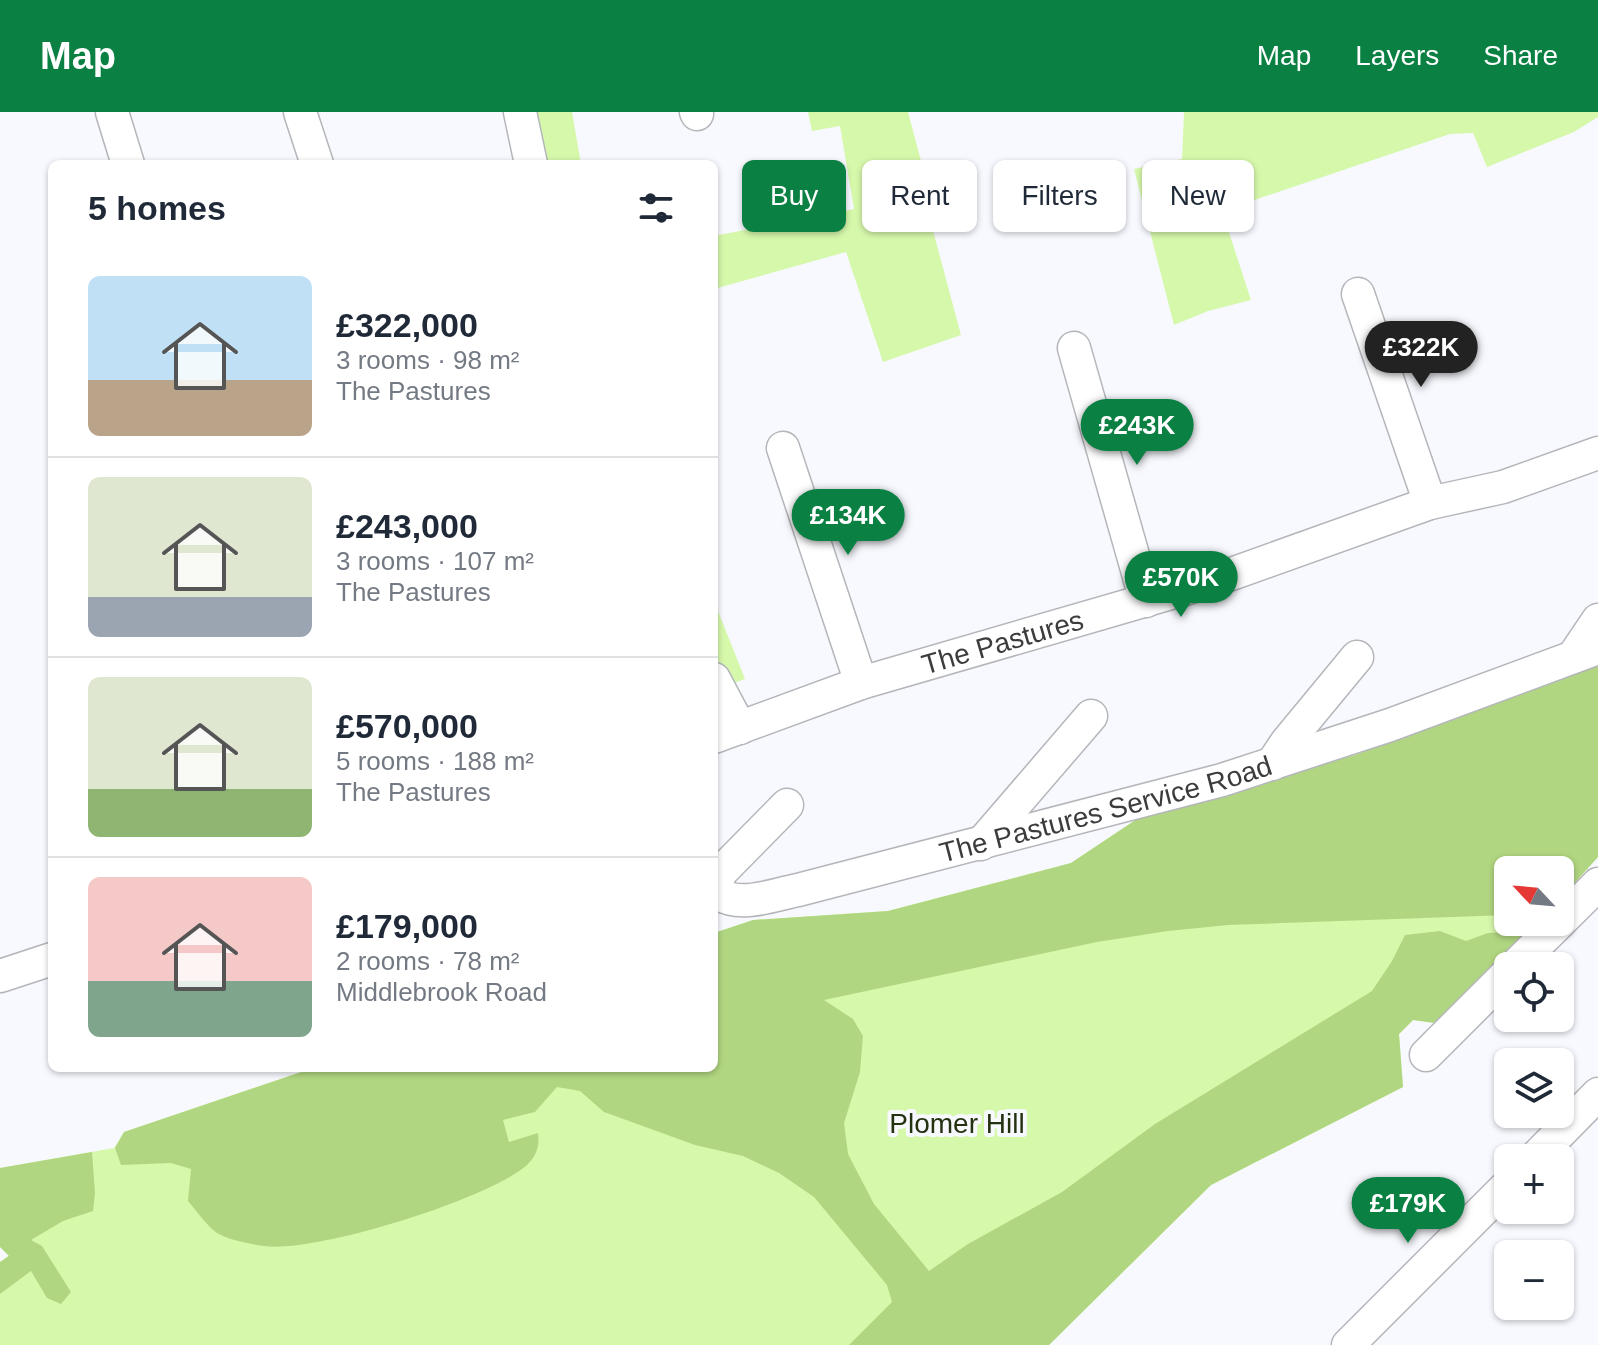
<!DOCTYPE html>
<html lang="en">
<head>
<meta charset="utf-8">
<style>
	:root { --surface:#fff; --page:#f2f2f3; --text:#1f2937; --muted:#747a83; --line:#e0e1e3; --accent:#0b8043 }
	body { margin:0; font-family:Arial,sans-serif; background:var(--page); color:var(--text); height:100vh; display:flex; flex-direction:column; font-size:30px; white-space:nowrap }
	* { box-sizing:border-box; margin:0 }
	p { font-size:26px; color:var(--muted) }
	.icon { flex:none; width:44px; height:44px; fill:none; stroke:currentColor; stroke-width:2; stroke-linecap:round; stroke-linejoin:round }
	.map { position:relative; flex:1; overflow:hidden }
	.side { position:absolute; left:48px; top:48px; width:670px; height:912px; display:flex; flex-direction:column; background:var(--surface); border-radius:12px; box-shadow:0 2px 6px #0004 }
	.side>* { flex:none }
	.hud { position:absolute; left:742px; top:48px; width:736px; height:72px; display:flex; gap:16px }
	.needle { width:52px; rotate:296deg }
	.buttons { position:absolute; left:1494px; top:744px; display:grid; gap:16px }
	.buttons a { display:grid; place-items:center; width:80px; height:80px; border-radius:12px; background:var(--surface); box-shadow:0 2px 6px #0004; font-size:40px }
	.price { position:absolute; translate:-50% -68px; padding:0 18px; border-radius:28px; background:var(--accent); color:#fff; font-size:26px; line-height:52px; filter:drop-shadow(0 2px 4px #0008) }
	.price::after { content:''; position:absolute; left:50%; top:48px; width:24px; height:18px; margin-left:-12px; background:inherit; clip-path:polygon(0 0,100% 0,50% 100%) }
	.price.current { background:#222; color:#fff }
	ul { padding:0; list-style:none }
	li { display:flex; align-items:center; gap:24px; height:200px; padding:0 40px }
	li+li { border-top:2px solid var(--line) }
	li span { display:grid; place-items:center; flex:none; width:224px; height:160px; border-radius:12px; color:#555 }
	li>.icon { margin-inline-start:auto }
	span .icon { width:96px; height:96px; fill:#fffc; stroke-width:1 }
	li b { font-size:34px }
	h2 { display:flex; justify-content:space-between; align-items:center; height:96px; padding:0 40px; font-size:34px }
	.chip { padding:0 28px; border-radius:12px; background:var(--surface); box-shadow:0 2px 6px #0004; font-size:28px; line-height:72px }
	.chip.current { background:var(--accent); color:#fff }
	header { display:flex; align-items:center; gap:48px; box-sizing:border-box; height:112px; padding:0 40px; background:var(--accent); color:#fff }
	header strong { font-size:38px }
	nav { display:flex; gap:44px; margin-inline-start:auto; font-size:28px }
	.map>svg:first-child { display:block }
	.green { fill:#d6f8ab }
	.forest { fill:#b1d681 }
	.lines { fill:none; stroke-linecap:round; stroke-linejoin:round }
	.minor-casing { stroke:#b4b6ba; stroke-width:35 }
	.minor { stroke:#fff; stroke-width:32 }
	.labels { text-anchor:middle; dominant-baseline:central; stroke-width:8; stroke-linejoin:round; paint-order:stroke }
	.street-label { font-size:28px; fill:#3b3c3e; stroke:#f7f9fe }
	.park-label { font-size:28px; fill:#24320f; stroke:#f7f9fe }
</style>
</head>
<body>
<header>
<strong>Map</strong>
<nav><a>Map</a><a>Layers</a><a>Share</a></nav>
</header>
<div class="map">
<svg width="1598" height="1233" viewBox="0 0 1598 1233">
	<rect width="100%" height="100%" fill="#f7f9fe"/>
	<g class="green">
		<path d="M530 0H572L581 52H542Z"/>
		<path d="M808 0H908L938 113 932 115 961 223 883 250 846 140 714 177V124L854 97 840 14 812 19Z"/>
		<path d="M1184 0H1598V5L1574 20 1487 55 1473 21 1450 22 1222 99 1251 188 1208 199 1174 213 1134 57 1182 47Z"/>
		<path d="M714 489 745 567 731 572 714 541Z"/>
		<path d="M1598 554V745L1560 787V758H1508V810H1540L1442 912 1413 908 1399 922 1403 975 1211 1073 1049 1233H0V1150L30 1128 0 1088V1056L114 1036 124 1020 313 956H714V821L753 808 888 799 1071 751 1137 707 1355 643Z"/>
	</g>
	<g class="forest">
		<path d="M1598 554V745L1560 787V758H1508V803L1228 813 1168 819 1097 830 824 888 853 907 863 924 860 960 844 1011 848 1042 874 1092 929 1159 968 1132 1062 1080 1155 1012 1372 879 1392 849 1405 823 1440 819 1466 829 1488 821 1535 819 1442 912 1413 908 1399 922 1403 975 1211 1073 1049 1233H849L892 1190 887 1173 814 1085 779 1061 743 1044 695 1033 604 1000 580 979 557 975 535 1000 503 1008 509 1030 538 1021C540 1034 536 1045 526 1054 485 1088 317 1141 264 1134 250 1132 229 1128 217 1121 206 1113 196 1098 188 1089L191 1057 171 1051 121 1053 115 1036 124 1020 313 956H714V821L753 808 888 799 1071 751 1137 707 1355 643Z"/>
		<path d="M92 1040 95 1081 93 1099 63 1109 31 1128 42 1134 71 1180 61 1192 47 1186 31 1159 0 1182V1150L9 1144 0 1135V1056Z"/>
	</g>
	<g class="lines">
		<g class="minor-casing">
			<g id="minor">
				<path d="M112 0 128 52"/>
				<path d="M300 0 317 52"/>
				<path d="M520 0 531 52"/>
				<path d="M696 0 697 2"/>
				<path d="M1358 182 1430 391"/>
				<path d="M1074 236 1146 489"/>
				<path d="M783 336 861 571"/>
				<path d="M1573 545 1598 508"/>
				<path d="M714 567 740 616"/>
				<path id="s1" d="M714 625 861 571 1209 470 1430 391 1503 375 1598 341"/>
				<path d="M1272 652 1286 631 1357 545"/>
				<path id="s2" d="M787 693 722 759 715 772 718 782C742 796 772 783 798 778L1222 668 1390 613 1598 536"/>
				<path d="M981 732 1091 604"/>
				<path d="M1560 810 1598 772"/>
				<path d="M1515 854 1560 810"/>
				<path d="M0 864 52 847"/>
				<path d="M1426 943 1508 861"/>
				<path d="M1535 1046 1598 982"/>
				<path d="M1348 1233 1508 1073"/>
			</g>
		</g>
		<use href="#minor" class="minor"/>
	</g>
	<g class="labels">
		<g class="street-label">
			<text stroke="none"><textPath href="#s1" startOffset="304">The Pastures</textPath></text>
			<text stroke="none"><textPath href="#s2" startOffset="518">The Pastures Service Road</textPath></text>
		</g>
		<g class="park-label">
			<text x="957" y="1011">Plomer Hill</text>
		</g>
	</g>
</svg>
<div class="buttons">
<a><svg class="needle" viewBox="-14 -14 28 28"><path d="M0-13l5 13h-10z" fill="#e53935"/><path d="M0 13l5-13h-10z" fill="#747a83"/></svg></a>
<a><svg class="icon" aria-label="locate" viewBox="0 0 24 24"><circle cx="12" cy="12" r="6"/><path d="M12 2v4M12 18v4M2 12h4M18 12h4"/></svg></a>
<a><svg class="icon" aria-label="layers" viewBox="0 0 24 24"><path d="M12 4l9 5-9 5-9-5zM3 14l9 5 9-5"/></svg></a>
<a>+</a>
<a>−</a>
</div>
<b class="price current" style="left:1421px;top:277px">£322K</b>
<b class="price" style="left:1137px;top:355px">£243K</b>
<b class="price" style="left:848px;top:445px">£134K</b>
<b class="price" style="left:1181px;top:507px">£570K</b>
<b class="price" style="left:1408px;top:1133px">£179K</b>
<div class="hud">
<a class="chip current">Buy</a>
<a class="chip">Rent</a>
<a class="chip">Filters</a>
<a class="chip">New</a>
</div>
<section class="side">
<h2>5 homes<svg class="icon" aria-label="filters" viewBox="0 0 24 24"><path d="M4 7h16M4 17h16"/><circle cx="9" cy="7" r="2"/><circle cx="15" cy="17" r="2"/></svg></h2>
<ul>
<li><span style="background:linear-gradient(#bfe0f5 65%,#b9a48a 0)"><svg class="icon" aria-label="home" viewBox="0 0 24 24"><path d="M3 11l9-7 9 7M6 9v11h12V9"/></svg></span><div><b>£322,000</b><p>3 rooms · 98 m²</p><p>The Pastures</p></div></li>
<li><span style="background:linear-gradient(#dfe7d0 75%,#9aa5b1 0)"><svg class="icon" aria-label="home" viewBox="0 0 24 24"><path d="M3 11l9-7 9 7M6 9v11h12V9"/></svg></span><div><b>£243,000</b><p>3 rooms · 107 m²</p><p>The Pastures</p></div></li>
<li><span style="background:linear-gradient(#dfe7d0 70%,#8fb573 0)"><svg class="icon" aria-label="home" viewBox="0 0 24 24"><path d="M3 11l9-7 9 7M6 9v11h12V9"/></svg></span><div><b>£570,000</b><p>5 rooms · 188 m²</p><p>The Pastures</p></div></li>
<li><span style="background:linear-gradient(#f6c9c9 65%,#7fa58c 0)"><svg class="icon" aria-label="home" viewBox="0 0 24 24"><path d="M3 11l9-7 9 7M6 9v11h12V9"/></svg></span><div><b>£179,000</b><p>2 rooms · 78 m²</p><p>Middlebrook Road</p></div></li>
</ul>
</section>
</div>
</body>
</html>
